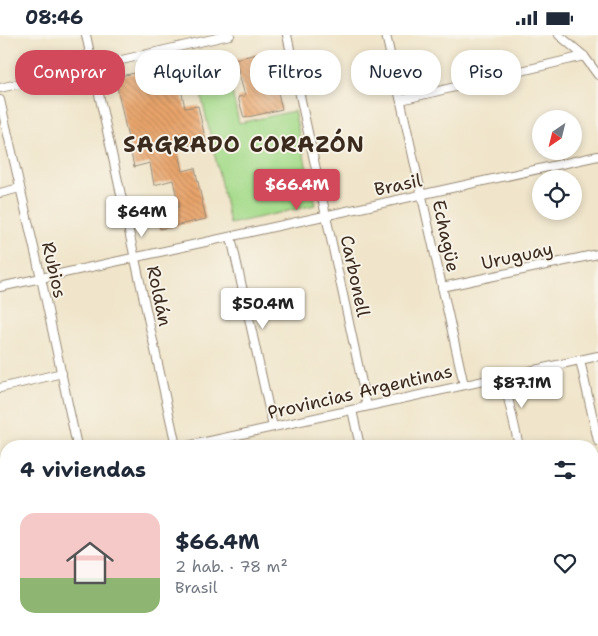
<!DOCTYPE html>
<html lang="es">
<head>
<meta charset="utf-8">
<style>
	:root { --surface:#fff; --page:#f6f6f7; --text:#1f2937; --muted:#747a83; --accent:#d1495b }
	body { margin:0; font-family:"Shantell Sans",sans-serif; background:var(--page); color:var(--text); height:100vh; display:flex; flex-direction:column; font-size:19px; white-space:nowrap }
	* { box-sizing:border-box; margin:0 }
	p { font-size:16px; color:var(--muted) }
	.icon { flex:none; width:28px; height:28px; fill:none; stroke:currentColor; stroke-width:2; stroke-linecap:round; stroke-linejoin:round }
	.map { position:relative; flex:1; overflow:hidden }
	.details { position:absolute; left:0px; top:405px; width:599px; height:196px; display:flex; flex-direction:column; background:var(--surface); border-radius:20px 20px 0 0; box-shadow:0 2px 8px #0003 }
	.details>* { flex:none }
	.top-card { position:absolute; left:15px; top:15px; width:569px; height:45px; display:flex; gap:10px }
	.needle { width:32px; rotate:215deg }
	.tools { position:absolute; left:532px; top:75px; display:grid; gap:10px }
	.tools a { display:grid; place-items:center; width:50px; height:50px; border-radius:50%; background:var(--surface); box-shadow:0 2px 8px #0003; font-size:25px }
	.price { position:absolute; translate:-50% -42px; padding:0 11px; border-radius:5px; background:#fff; color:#222; font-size:16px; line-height:32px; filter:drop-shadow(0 1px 2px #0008) }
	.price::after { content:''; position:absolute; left:50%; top:30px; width:15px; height:11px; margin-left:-8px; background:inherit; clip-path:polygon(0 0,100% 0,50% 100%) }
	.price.selected { background:var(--accent); color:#fff }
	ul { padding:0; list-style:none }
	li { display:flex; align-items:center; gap:15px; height:125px; padding:0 20px }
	li span { display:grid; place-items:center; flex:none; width:140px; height:100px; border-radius:15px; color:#555 }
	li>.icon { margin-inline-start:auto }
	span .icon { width:60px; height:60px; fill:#fffc; stroke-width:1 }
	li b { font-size:21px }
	h2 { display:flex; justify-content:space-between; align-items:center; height:60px; padding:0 20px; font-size:21px }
	.chip { padding:0 18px; border-radius:20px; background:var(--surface); box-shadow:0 2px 8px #0003; font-size:18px; line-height:45px }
	.chip.selected { background:var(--accent); color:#fff }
	.status { display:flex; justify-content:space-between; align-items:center; height:35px; padding:0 25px; background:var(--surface); direction:ltr }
	.status svg { height:14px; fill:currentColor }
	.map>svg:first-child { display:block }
	.green { fill:#a6dc8c; stroke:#708355 }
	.building { fill:url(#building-back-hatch) }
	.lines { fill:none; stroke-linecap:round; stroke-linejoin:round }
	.minor-casing { stroke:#968874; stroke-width:10 }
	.minor { stroke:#fff; stroke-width:8 }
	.labels { text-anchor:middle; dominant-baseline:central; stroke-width:4; stroke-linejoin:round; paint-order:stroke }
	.street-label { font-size:18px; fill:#3b2a1e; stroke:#f7f3e8 }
	.district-label { font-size:22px; font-weight:bold; letter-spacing:1px; fill:#3b2a1e; stroke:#f7f3e8 }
</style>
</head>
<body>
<div class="status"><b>08:46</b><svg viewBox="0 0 49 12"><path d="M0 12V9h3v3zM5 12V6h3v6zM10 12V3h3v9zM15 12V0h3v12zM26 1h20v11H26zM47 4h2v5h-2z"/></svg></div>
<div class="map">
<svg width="598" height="601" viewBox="0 0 598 601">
	<defs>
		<pattern id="building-back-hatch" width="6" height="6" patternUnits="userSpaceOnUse" patternTransform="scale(1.25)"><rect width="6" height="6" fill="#e9a46b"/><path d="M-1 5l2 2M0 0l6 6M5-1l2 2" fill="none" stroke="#be8657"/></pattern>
	</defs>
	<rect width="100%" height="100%" fill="#f7f3e8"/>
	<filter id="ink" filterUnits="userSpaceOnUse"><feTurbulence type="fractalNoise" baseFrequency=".02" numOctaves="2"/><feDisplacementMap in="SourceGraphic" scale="10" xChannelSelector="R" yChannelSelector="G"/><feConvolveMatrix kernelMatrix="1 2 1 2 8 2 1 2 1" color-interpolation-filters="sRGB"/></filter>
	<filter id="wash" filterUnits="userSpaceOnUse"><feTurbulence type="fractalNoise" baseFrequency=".0096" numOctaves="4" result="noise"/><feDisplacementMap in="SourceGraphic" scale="20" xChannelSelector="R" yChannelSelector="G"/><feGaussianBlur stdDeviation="1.12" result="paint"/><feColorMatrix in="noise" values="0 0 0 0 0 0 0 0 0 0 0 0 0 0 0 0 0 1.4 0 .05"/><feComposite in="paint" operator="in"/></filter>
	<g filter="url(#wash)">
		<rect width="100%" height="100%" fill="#f0e5ca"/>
		<path class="green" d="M223 17 239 88 294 76 315 170 230 189 193 23Z"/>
		<g id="blocks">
			<g class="building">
				<path d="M266 17 275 54H277L282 74 244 83 238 62 245 61 235 24Z"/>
				<path d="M176 30 185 73 198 71 206 107 178 113 183 136 195 133 206 184 160 194 156 177 179 172 173 145 154 150 150 128 134 132 115 42Z"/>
			</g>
		</g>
	</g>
	<g filter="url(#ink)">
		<use href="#blocks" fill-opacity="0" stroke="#968874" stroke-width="1"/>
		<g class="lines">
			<g class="minor-casing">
				<g id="minor">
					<path d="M86 0 176 411"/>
					<path d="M287 0 367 371"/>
					<path d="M386 0 464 350"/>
					<path d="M559 0 584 21 598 40"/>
					<path d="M0 53 230 0"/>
					<path d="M0 65 41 243 77 411"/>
					<path d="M401 65 584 21"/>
					<path d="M0 158 20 153"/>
					<path d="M231 202 273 392"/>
					<path d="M0 252 598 121"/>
					<path d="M442 252 598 219"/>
					<path d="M580 325 598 406"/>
					<path d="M503 341 519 411"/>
					<path d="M0 353 62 338"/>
					<path d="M352 375 360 411"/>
					<path d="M187 411 598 321"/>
					<path d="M0 452 6 450"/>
					<path d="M592 462 598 461"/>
					<path d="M0 593 6 592"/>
					<path d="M87 595 88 601"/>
					<path d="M244 595 245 601"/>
					<path d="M402 595 403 601"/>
					<path d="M560 595 561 601"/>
					<path d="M584 601 598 598"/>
				</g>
			</g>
			<use href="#minor" class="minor"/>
		</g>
	</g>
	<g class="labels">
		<g class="street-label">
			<text transform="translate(398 150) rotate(-12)">Brasil</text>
			<text transform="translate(446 201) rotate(78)">Echagüe</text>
			<text transform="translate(517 221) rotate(-12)">Uruguay</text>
			<text transform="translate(54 235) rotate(77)">Rubios</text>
			<text transform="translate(355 241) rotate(78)">Carbonell</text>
			<text transform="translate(159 261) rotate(78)">Roldán</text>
			<text transform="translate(360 357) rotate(-13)">Provincias Argentinas</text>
		</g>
		<g class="district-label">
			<text x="244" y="109">SAGRADO CORAZÓN</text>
		</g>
	</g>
</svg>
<div class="tools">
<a><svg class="needle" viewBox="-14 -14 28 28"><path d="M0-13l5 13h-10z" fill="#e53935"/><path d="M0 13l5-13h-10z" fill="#747a83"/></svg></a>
<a><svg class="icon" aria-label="locate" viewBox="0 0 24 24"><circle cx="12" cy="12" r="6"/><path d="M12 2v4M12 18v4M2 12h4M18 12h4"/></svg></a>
</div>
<b class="price selected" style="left:297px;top:176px">$66.4M</b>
<b class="price" style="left:142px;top:203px">$64M</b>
<b class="price" style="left:263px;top:295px">$50.4M</b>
<b class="price" style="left:522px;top:374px">$87.1M</b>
<div class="top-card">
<a class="chip selected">Comprar</a>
<a class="chip">Alquilar</a>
<a class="chip">Filtros</a>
<a class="chip">Nuevo</a>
<a class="chip">Piso</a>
</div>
<section class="details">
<h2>4 viviendas<svg class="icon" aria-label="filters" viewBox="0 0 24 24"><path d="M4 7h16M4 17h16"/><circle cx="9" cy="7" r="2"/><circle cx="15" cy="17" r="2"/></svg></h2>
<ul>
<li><span style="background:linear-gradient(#f6c9c9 65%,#8fb573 0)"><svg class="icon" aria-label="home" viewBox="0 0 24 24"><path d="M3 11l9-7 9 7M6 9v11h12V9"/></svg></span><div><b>$66.4M</b><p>2 hab. · 78 m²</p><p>Brasil</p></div><svg class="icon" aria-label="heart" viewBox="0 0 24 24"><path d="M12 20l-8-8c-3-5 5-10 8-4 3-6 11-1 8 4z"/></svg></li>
</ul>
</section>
</div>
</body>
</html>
